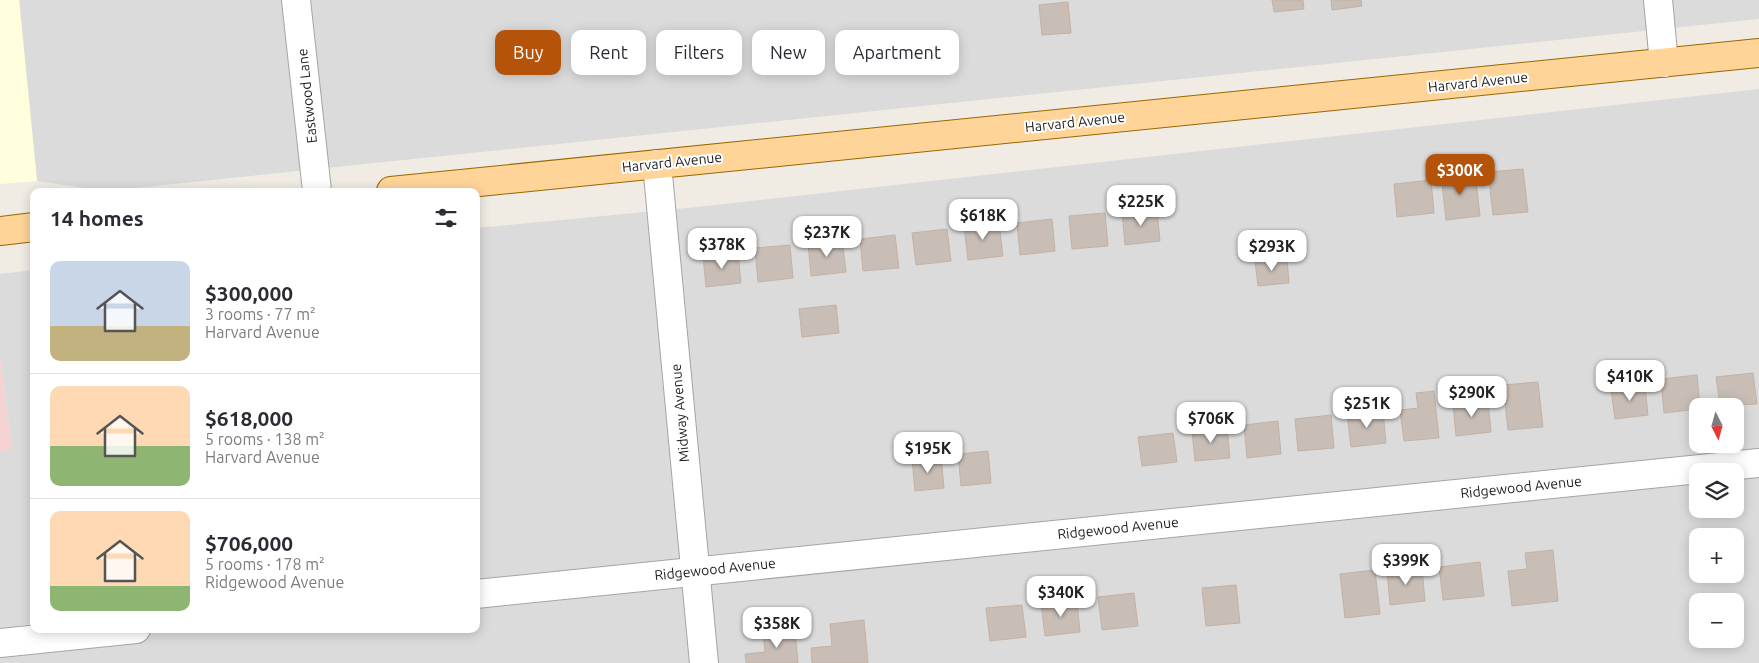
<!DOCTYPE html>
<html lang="en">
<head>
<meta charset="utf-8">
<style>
	:root { --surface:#fff; --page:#f7f7f7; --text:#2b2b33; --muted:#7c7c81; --line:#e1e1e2; --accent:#b45309 }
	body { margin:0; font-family:Ubuntu,sans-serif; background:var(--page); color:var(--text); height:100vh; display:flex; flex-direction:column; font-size:19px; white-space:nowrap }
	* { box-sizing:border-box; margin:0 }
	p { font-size:16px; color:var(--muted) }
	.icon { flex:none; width:28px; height:28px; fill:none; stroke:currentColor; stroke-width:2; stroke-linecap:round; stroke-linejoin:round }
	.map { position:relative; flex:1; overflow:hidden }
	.sheet { position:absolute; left:30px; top:188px; width:450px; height:445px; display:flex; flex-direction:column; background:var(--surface); border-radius:10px; box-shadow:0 2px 12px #0003 }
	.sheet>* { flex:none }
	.top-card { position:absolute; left:495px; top:30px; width:475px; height:45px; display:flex; gap:10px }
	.needle { width:32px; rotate:174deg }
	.tools { position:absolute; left:1689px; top:398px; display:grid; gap:10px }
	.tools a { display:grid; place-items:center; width:55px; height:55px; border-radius:10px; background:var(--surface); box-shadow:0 2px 12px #0003; font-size:25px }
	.price { position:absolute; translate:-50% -42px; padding:0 11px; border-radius:10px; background:#fff; color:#222; font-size:16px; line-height:32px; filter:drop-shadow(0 1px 2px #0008) }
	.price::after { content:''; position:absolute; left:50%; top:30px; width:15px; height:11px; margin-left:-8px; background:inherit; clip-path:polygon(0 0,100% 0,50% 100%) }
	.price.active { background:var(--accent); color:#fff }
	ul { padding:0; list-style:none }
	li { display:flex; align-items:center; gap:15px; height:125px; padding:0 20px }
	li+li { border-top:1px solid var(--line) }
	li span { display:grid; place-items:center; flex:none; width:140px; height:100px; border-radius:10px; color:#555 }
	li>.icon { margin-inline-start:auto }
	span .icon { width:60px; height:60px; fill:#fffc; stroke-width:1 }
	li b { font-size:21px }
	h2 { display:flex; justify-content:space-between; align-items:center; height:60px; padding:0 20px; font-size:21px }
	.chip { padding:0 18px; border-radius:10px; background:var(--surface); box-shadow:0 2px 12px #0003; font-size:18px; line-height:45px }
	.chip.active { background:var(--accent); color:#fff }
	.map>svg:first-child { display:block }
	.residential { fill:#dcdbdb; fill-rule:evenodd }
	.commercial { fill:#f3d2d1 }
	.education { fill:#ffd }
	.building { fill:#c8beb6; stroke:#c3b2a4 }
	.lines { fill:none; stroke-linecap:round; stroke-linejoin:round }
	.minor-casing { stroke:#a5a5a5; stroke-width:30 }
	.major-casing { stroke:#986700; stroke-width:30 }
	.minor { stroke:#fff; stroke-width:28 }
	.major { stroke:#ffd499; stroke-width:28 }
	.labels { text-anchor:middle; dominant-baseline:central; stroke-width:4; stroke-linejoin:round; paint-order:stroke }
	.street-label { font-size:14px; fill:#1e1e1e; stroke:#fff }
</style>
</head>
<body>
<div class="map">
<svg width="1759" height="663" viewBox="0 0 1759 663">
	<rect width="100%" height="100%" fill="#f0ece3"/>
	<g class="residential">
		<path d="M19 0H1759V19L106 191 37 181Z"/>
		<path d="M1759 89V663H0V452L12 450 0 357V274L34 270V629H476V228L697 207ZM1698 406H1735V444H1698ZM1698 471H1735V509H1698ZM1698 536H1735V574H1698ZM1698 601H1735V639H1698Z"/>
	</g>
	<path class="commercial" d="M0 357 12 450 0 452Z"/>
	<path class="education" d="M0 0H19L37 181 0 184Z"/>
	<g class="building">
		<path d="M1272 0H1303L1304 9 1274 12Z"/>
		<path d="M1331 0H1361L1362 6 1332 10Z"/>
		<path d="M1068 2 1071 33 1042 35 1039 5Z"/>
		<path d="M1523 169 1528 212 1493 215 1488 172Z"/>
		<path d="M1475 172 1480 216 1446 220 1441 175Z"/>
		<path d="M1431 180 1434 213 1397 217 1394 184Z"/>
		<path d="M1157 209 1160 241 1125 245 1122 212Z"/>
		<path d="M1105 213 1108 246 1072 249 1069 216Z"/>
		<path d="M1052 219 1055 251 1020 255 1017 223Z"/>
		<path d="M999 223 1003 256 968 260 964 226Z"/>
		<path d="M947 229 951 261 916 265 912 233Z"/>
		<path d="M895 235 899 268 863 271 860 239Z"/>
		<path d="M842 239 846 272 811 276 808 243Z"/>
		<path d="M790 245 793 278 758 282 755 248Z"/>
		<path d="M738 252 741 283 706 287 703 256Z"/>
		<path d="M1287 258 1289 283 1258 286 1255 261Z"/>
		<path d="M836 305 839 333 802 337 799 309Z"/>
		<path d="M1753 373 1757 404 1720 406 1716 377Z"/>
		<path d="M1697 375 1700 406H1698V409L1664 413 1661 379Z"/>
		<path d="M1538 382 1543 427 1508 430 1503 385Z"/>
		<path d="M1645 385 1648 415 1615 419 1611 389Z"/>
		<path d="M1434 391 1439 438 1404 441 1400 410 1418 408 1416 393Z"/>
		<path d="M1488 401 1491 432 1456 436 1453 404Z"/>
		<path d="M1383 411 1386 443 1351 447 1347 415Z"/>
		<path d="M1331 415 1334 448 1298 451 1295 419Z"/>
		<path d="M1278 421 1281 454 1247 458 1244 425Z"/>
		<path d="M1227 427 1230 458 1195 461 1192 431Z"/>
		<path d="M1173 433 1177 462 1142 466 1138 437Z"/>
		<path d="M988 451 991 483 961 486 958 454Z"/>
		<path d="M941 456 944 488 915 491 912 459Z"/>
		<path d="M1553 550 1558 601 1512 606 1508 571 1527 569 1525 553Z"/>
		<path d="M1480 562 1484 596 1443 600 1439 567Z"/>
		<path d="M1422 568 1425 601 1390 605 1387 571Z"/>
		<path d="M1375 570 1380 614 1345 618 1340 574Z"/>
		<path d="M1236 585 1240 623 1206 626 1202 588Z"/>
		<path d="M1134 593 1138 626 1102 630 1098 597Z"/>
		<path d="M1077 601 1080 632 1045 636 1041 604Z"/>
		<path d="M1022 605 1026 637 990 641 986 608Z"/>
		<path d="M864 620 868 663H812L811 648 832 646 830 624Z"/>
		<path d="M795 629 798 663H746L745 654 765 652 763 633Z"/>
	</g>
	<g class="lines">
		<g class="minor-casing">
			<g id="minor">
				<path d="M296 0 317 191"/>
				<path d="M1658 0 1664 63"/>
				<path d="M657 164 704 663"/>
				<path d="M476 594 1759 463"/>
				<path d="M0 643 136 629"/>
			</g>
		</g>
		<g class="major-casing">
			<g id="major">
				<path d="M391 191 1759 53"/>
				<path d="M0 231 34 227"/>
			</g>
		</g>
		<use href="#minor" class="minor"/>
		<use href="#major" class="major"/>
	</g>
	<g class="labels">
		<g class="street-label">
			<text transform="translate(1478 82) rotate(-6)">Harvard Avenue</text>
			<text transform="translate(307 96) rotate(-96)">Eastwood Lane</text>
			<text transform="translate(1075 122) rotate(-6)">Harvard Avenue</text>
			<text transform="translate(672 162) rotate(-6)">Harvard Avenue</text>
			<text transform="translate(680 413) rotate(-95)">Midway Avenue</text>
			<text transform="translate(1521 487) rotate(-6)">Ridgewood Avenue</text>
			<text transform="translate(1118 528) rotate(-6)">Ridgewood Avenue</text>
			<text transform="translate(715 569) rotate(-6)">Ridgewood Avenue</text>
		</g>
	</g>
</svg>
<div class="tools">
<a><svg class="needle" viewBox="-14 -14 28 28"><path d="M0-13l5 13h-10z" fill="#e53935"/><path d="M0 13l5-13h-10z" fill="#7c7c81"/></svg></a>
<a><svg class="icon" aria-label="layers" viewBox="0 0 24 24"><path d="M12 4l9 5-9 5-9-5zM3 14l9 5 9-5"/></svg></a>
<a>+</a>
<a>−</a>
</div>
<b class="price active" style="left:1460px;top:196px">$300K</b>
<b class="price" style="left:1141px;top:227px">$225K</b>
<b class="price" style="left:983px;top:241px">$618K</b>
<b class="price" style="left:827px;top:258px">$237K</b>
<b class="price" style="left:722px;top:270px">$378K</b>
<b class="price" style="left:1272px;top:272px">$293K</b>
<b class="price" style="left:1630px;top:402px">$410K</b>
<b class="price" style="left:1472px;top:418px">$290K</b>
<b class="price" style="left:1367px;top:429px">$251K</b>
<b class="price" style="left:1211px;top:444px">$706K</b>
<b class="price" style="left:928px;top:474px">$195K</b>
<b class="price" style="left:1406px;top:586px">$399K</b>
<b class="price" style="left:1061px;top:618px">$340K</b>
<b class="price" style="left:777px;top:649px">$358K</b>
<div class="top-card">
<a class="chip active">Buy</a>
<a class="chip">Rent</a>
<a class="chip">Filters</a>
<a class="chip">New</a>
<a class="chip">Apartment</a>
</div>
<section class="sheet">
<h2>14 homes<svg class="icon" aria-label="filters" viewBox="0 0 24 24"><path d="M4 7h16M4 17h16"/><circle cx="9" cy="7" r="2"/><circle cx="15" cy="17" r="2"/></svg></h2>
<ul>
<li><span style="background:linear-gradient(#c9d6e8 65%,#c2b280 0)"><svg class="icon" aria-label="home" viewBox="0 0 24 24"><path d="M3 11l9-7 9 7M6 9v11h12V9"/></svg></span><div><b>$300,000</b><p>3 rooms · 77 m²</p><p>Harvard Avenue</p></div></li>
<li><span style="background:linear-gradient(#ffd9b3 60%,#8fb573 0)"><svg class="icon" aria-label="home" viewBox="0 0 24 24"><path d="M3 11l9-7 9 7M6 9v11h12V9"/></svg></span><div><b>$618,000</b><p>5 rooms · 138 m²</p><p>Harvard Avenue</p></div></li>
<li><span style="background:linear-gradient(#ffd9b3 75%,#8fb573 0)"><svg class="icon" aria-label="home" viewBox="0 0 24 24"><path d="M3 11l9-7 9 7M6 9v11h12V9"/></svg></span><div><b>$706,000</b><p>5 rooms · 178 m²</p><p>Ridgewood Avenue</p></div></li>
</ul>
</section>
</div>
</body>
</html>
